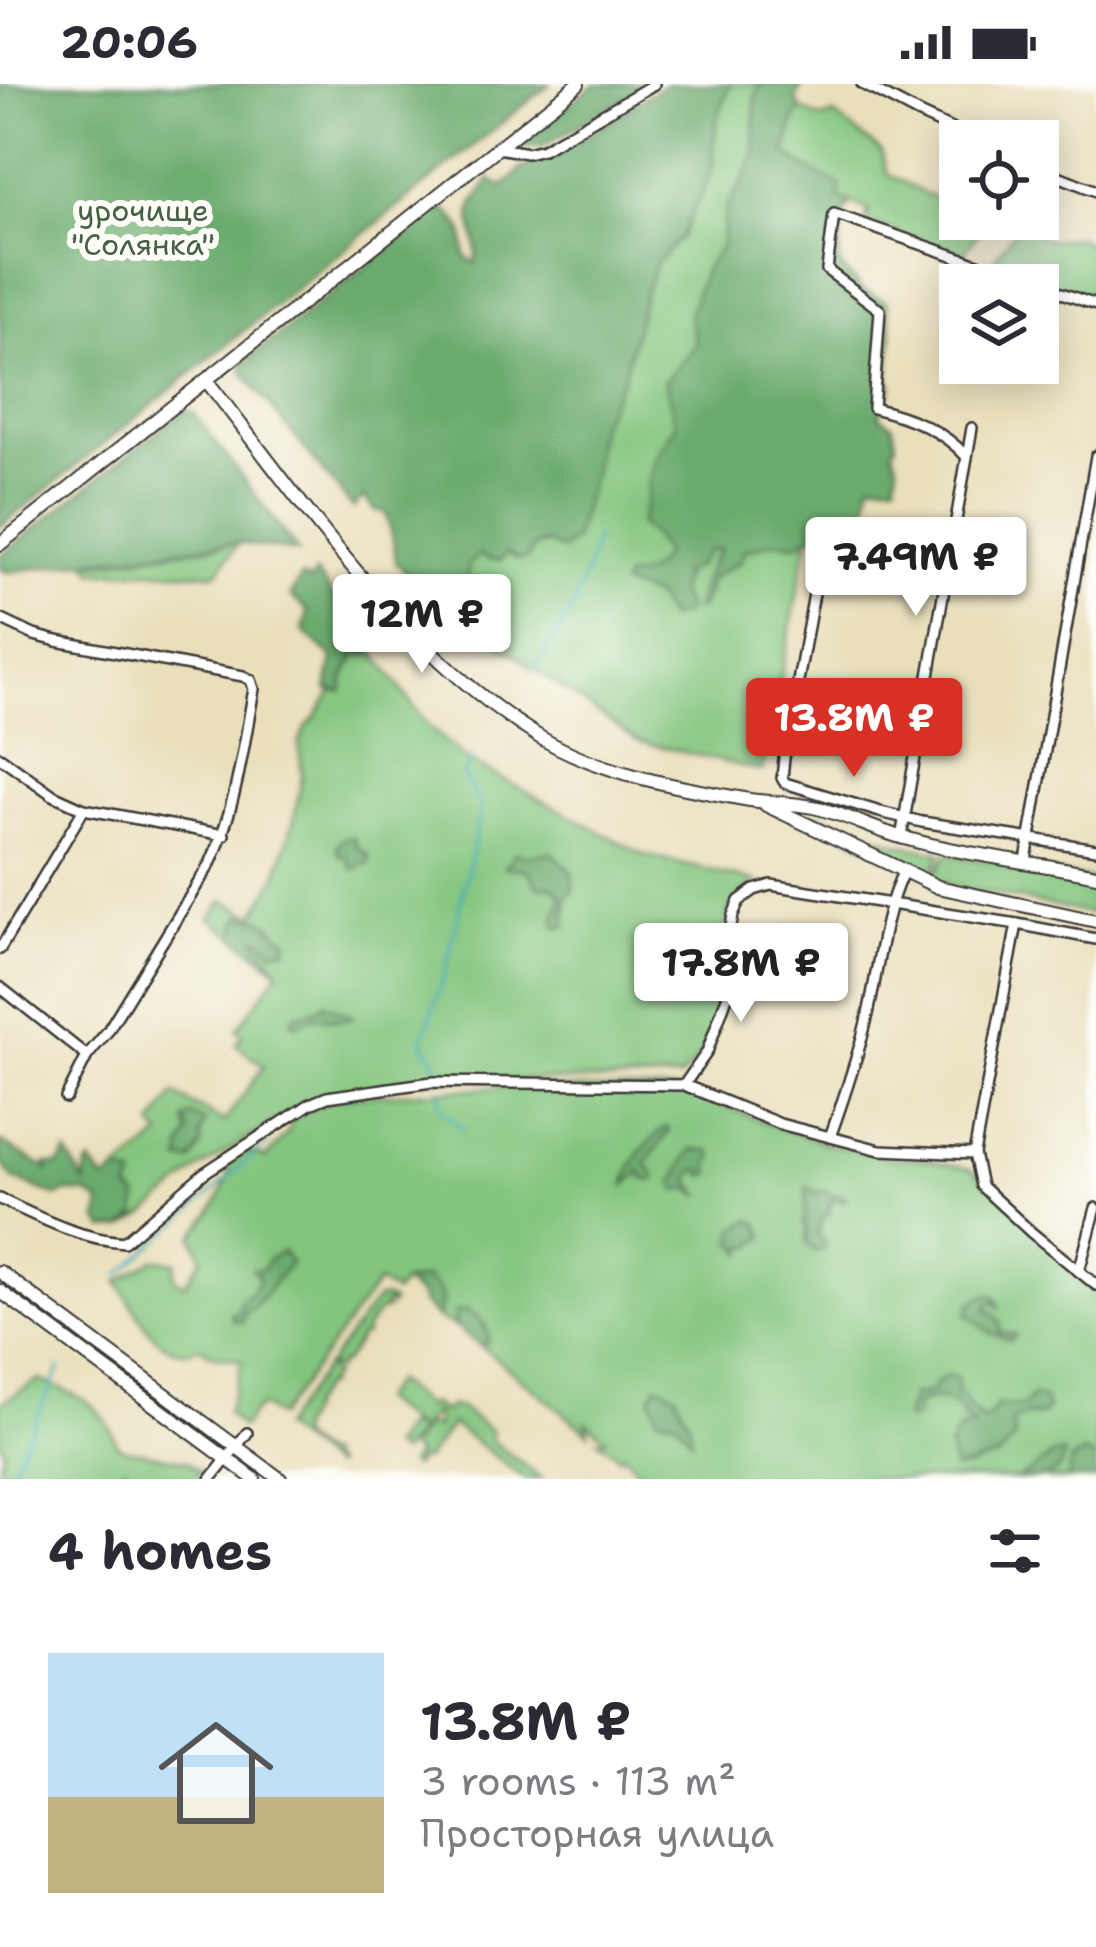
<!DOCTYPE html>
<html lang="en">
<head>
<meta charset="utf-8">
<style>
	:root { --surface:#fff; --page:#f7f7f7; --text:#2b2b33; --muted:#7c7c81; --line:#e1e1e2; --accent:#d93025 }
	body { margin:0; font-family:"Shantell Sans",sans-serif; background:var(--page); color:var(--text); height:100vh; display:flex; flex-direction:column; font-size:45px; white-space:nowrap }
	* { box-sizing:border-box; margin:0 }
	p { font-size:39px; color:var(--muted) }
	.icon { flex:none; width:66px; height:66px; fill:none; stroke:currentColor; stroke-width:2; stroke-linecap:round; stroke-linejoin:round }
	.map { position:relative; height:1395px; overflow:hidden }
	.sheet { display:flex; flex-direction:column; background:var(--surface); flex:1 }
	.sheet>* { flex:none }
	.controls { position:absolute; left:939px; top:36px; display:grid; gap:24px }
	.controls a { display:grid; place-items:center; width:120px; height:120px; border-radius:0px; background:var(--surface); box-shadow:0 6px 30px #0003; font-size:60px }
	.price { position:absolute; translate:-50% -102px; padding:0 27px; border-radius:12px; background:#fff; color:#222; font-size:39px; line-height:78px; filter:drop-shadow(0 3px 6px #0008) }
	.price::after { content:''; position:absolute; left:50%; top:72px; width:36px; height:27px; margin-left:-18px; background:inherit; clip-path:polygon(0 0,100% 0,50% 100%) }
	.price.selected { background:var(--accent); color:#fff }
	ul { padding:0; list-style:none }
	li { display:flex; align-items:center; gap:36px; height:300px; padding:0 48px }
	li+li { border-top:3px solid var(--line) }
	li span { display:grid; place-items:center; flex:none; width:336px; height:240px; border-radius:0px; color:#555 }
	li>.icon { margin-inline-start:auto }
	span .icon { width:144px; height:144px; fill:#fffc; stroke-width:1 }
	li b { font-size:51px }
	h2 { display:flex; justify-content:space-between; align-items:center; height:144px; padding:0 48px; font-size:51px }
	.status { display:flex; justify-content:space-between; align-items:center; height:84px; padding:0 60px; background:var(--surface); direction:ltr }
	.status svg { height:33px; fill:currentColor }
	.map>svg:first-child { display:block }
	.green { fill:#83c57e; stroke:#50704d; stroke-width:3; fill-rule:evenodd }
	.forest { fill:#6aaa6d; stroke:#436344; stroke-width:3 }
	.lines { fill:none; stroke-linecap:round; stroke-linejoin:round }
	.stream { stroke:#3aabb5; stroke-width:3 }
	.minor-casing { stroke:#3b3934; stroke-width:14 }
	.major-casing { stroke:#3b3934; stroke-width:16 }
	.minor { stroke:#fff; stroke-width:9 }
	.major { stroke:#fff; stroke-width:12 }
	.labels { text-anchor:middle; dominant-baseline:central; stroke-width:12; stroke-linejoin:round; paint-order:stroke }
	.park-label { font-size:30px; fill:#456043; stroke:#fdfcf7 }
</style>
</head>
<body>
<div class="status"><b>20:06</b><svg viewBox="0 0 49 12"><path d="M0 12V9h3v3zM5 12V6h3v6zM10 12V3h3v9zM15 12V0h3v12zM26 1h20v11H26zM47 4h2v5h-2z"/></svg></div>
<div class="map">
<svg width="1096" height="1395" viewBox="0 0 1096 1395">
	<rect width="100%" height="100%" fill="#fdfcf7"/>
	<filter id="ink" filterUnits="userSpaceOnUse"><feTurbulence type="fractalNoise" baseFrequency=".00833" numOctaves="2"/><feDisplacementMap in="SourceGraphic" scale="24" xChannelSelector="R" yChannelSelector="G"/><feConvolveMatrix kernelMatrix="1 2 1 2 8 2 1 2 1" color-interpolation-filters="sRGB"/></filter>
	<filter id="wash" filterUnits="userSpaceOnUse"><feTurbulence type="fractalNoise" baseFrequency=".004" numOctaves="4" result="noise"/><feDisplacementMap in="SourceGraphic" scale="48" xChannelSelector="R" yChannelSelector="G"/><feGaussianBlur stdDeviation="2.7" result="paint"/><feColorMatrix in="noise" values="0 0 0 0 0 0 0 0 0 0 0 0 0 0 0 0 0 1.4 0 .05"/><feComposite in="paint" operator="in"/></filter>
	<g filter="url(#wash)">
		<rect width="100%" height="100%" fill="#e9dfbb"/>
		<g class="green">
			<path d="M730 0H760L755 14V68L745 94 726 123 721 164 704 186 696 260 665 297 677 340C666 357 655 372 650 392 646 411 648 420 640 440L652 451 665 470C653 488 646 492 625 494L622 501 654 512 663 524 678 510V490L697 482 707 466 719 464 702 500V522L711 494 741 477 743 467 777 457 798 460 809 453 762 687 638 657 435 515 448 520 454 504 469 491 468 482 479 470C512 469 541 459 574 456L592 389 599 341 623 293 645 207 657 178 681 153 712 87 716 37Z"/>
			<path d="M801 25 822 35 834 31 881 67 887 89 925 110 960 121V135H988L963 170 915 153 909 154 865 136 870 127 839 114V101L805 84 785 69 795 34Z"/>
			<path d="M1018 142 1051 156 1078 153 1096 166V215L991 179Z"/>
			<path d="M239 459 216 490 156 487 94 488 87 480Z"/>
			<path d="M374 568 427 641 465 675 644 771 757 798 740 809 728 828 720 871 728 895 724 908 700 973 681 994 618 997 426 995 317 1012 199 1085 144 1132 123 1144 136 1133 128 1106 118 1087 162 1052 153 1042 174 1010 224 1038 264 982 236 961 243 951 237 946 279 887 255 853 261 855 277 848 272 841 236 842 235 853 210 834 224 816 254 832 277 791 293 739 302 693 299 660 307 642 315 635 332 607H342L344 594 356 569 366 571ZM551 768 566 815 567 827 560 824 562 811 552 802H538L528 786 506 782 529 772Z"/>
			<path d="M816 730 896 759 941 769 930 793 814 735 813 731Z"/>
			<path d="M946 770 1096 796V831L959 803 933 795Z"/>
			<path d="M504 1003 679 1006 694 1009 779 1044 826 1059 889 1074H919L971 1085 1002 1109 1055 1161 1096 1206V1375L1085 1369 1071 1377 1068 1395H1048V1392L1063 1370H1053C1043 1379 1028 1390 1016 1395H659L638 1387 624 1369 620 1373 598 1356 606 1354 586 1338 589 1349 479 1261 487 1259C491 1241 480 1235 467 1226L453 1237 455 1243 437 1234 443 1217 403 1199 395 1209 378 1198 278 1333 262 1322 254 1327 241 1344 227 1329 242 1277 214 1272 199 1263C160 1283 136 1225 118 1198L154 1175 176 1178 174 1194 185 1200 202 1173 193 1152C212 1128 226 1111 230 1080L248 1068 266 1074 288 1048 292 1037 328 1017 353 1012ZM808 1104C816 1110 827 1108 834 1115L818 1142 817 1151 806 1158ZM290 1178C273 1197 258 1229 231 1230L240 1226V1218L255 1204 259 1194ZM958 1301 957 1311 964 1313 970 1324 985 1338 1023 1322 1036 1332 1028 1331 1012 1338 1015 1354 969 1384 955 1385 949 1363 974 1342C956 1319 944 1307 915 1321L919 1312ZM676 1310 690 1352 676 1336 658 1333 655 1320Z"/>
			<path d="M385 1214 392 1218 391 1221 386 1219 384 1222 387 1225 379 1227 364 1248 366 1250 360 1253 344 1279 341 1278 337 1285 327 1281 377 1215Z"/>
			<path d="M326 1282 333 1290 326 1299 328 1301 322 1304 307 1325 308 1327 297 1347 299 1350 297 1353 318 1369 328 1372 326 1375 334 1381 332 1383 281 1344Z"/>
			<path d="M39 1296C75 1310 106 1321 117 1361L126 1365 187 1377 201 1388 196 1395H121L125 1383 106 1395H0V1377L4 1367 0 1356V1319Z"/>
			<path d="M394 1297 427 1323 431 1319 444 1328 451 1322 460 1324 492 1348 491 1356 542 1395H525L452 1340 425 1376 420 1374 413 1383 409 1380 416 1371 409 1364 426 1341 435 1344 436 1327 418 1347 414 1345 417 1349 400 1369 391 1363 406 1341 412 1345 413 1342 379 1316Z"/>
		</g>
		<g class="forest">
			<path d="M0 0H550L0 443Z"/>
			<path d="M595 0H649L541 63 517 62Z"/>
			<path d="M665 0H730L716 37 712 87 681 153 657 178 645 207 623 293 599 341 593 389 574 456 562 466 544 458 534 463 528 474 519 476 507 469 501 476H491L479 471 468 482 469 491 454 504 448 521 435 515 396 479 394 459 385 428 374 426 364 413 353 424 244 290 242 280 434 129 446 126C464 143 465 147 465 172L475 179C479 164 476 155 472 140 468 123 481 109 490 95L503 103 521 85 596 46Z"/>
			<path d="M760 0H803L796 14 801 25 795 34 785 68 805 84 840 101 839 114 851 119 842 134 839 180 862 206 887 217 893 251 889 289 892 304 879 331 893 341 896 360 893 367 898 381 896 398H871L867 430 853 442 809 453 798 460 777 457 743 467 741 476 711 494 702 522 696 526 702 500 719 465 708 466 697 482 680 490 685 493C675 506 679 512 688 525L683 531 669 534 654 512 622 501 625 494C645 492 653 488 664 470L652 451 639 440C648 420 646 412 650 393 655 372 665 357 676 340L665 297 696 260 689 231 704 186 721 163 726 123 745 94 755 69V14Z"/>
			<path d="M185 326 194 329 298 468 239 459 220 460 7 488 0 485V472Z"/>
			<path d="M316 489 374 568 356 570 344 594 342 608 327 605 333 574 303 547 308 527 290 512 301 493 311 497Z"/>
			<path d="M353 753 357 762 370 773 369 780H361L356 786 351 784 349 775 339 771 337 762 344 754Z"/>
			<path d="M551 768 572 787 573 807 566 815V842L558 844 555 837 562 811 552 802H538L528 786 505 783 515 769 529 772Z"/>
			<path d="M241 832 262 835 288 857 286 865 273 867 262 855 255 854 279 887 235 853 236 842Z"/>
			<path d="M325 919 353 933C338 940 325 931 312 934 306 936 301 939 296 941L291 938 295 931 316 926Z"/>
			<path d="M192 1031 205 1038 200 1051 202 1062 192 1077H181L182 1064 189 1050 185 1036Z"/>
			<path d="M667 1043 669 1048 646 1079 656 1093 652 1097 644 1095 641 1087 626 1101C628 1078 649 1056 667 1043Z"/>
			<path d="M0 1057 48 1086 46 1080 58 1081 67 1069 85 1099 87 1082 91 1079 105 1097 118 1087 135 1094 129 1106 138 1113 136 1133 123 1144 105 1145 98 1136 101 1119 86 1109 68 1108 56 1112 13 1095 0 1076Z"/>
			<path d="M693 1065 711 1067 713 1073 709 1081 711 1089 704 1092 701 1085 695 1087 689 1097 702 1112 686 1104 677 1106 674 1098C682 1087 683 1075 693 1065Z"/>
			<path d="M807 1103 816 1110 826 1106 830 1111 838 1110 846 1114 843 1117 834 1115 830 1119 829 1130 824 1132 817 1151 824 1157V1164L817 1168C807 1163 806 1158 808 1148L804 1140Z"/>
			<path d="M750 1136 758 1139 765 1153 752 1162 744 1163V1169L734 1158 735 1146Z"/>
			<path d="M283 1167 291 1178 255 1222 245 1229 242 1238 233 1236 231 1230 240 1226V1218L255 1204 259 1194 253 1186H262L268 1176Z"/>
			<path d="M426 1194C444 1210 445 1211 437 1234L421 1218 420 1212 403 1199Z"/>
			<path d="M988 1210 995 1213 1000 1224 995 1219H989L986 1226 991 1227 1000 1237V1248L1016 1251 1010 1256 991 1249 967 1231 971 1219Z"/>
			<path d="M467 1226C480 1235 491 1242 487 1259L479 1261C467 1252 451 1245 455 1228Z"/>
			<path d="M949 1291 957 1295V1311L964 1313 970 1324 984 1338 998 1321 1023 1322 1033 1312 1043 1314 1048 1323 1044 1330 1028 1331 1012 1338 1015 1354 997 1374C980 1375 971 1384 954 1385L949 1363 958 1347 973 1342 963 1334 964 1329C950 1315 933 1309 915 1322L917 1332 909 1337 905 1333 912 1312 931 1308 936 1299Z"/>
			<path d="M657 1300 676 1310 690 1341 691 1355 676 1336 658 1333 651 1313Z"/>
			<path d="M1085 1369 1096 1375V1395H1068L1071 1377Z"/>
			<path d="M1053 1370H1064C1062 1395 1039 1395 1016 1395 1028 1390 1043 1379 1053 1370Z"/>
		</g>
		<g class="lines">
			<g class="stream">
				<path d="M529 589C565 546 582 508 596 454"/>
				<path d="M441 988 423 957 446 885 482 721 463 692 471 674"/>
				<path d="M441 1005 440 1024 464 1046"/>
				<path d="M119 1191 268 1059"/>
				<path d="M7 1395 60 1284"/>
			</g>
		</g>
	</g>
	<g filter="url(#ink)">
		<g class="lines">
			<g class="minor-casing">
				<g id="minor">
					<path d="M862 0 919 30 978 57"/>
					<path d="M498 64 527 69 543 65 654 0"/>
					<path d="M1038 84 1096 107"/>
					<path d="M967 373C942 345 909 333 873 324L880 226 827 186 834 130 1096 221"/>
					<path d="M824 455 784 674 782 694 785 699 880 728 922 738 1096 765"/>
					<path d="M0 535 34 551 57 557 243 592 251 596 254 605C243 665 236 725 210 780L107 948 87 972 66 1014"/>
					<path d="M0 673 53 711 84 725"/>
					<path d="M901 754 972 344"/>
					<path d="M1026 776 1096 372"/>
					<path d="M1017 840 974 1070 981 1102 1032 1149 1096 1201"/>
					<path d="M0 865 84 725 224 751"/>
					<path d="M0 903 87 972"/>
					<path d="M684 1001 707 968 732 899 727 864 733 831 739 817 754 806 771 801 1017 840 1096 855"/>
					<path d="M830 1053C845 1011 859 969 869 926 879 880 883 831 903 788"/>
					<path d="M0 1115C40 1134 80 1155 124 1158L204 1089 310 1020 327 1013 432 998 684 1001 780 1040 880 1066 974 1070"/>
					<path d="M1079 1187 1096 1124"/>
					<path d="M211 1395 247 1349"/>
				</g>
			</g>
			<g class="major-casing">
				<g id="major">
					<path d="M206 296C304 420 404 571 541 654 602 690 680 704 750 716 771 719 792 719 813 723 846 730 875 747 908 755 969 772 1034 778 1096 791"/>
					<path d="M0 460 578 0"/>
					<path d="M766 721 938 803 1096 837"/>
					<path d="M0 1188 280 1395"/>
					<path d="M0 1207 254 1395"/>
				</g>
			</g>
			<use href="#minor" class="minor"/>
			<use href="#major" class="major"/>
		</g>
	</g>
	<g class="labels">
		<g class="park-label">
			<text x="143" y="126">урочище<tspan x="143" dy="34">"Солянка"</tspan></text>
		</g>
	</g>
</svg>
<div class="controls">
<a><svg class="icon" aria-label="locate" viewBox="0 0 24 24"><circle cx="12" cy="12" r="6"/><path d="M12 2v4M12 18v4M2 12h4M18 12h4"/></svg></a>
<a><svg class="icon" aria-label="layers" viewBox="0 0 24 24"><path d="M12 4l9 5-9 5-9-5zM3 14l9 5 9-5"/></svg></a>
</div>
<b class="price" style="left:916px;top:535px">7.49M ₽</b>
<b class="price" style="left:422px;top:592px">12M ₽</b>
<b class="price selected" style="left:854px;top:696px">13.8M ₽</b>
<b class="price" style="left:741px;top:941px">17.8M ₽</b>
</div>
<section class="sheet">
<h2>4 homes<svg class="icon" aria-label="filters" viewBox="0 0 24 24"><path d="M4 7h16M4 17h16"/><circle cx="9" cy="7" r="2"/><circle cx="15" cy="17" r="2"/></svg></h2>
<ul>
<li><span style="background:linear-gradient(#bfe0f5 60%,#c2b280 0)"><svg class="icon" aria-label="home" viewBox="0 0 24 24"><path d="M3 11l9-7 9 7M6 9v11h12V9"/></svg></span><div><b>13.8M ₽</b><p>3 rooms · 113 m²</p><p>Просторная улица</p></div></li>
</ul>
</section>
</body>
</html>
